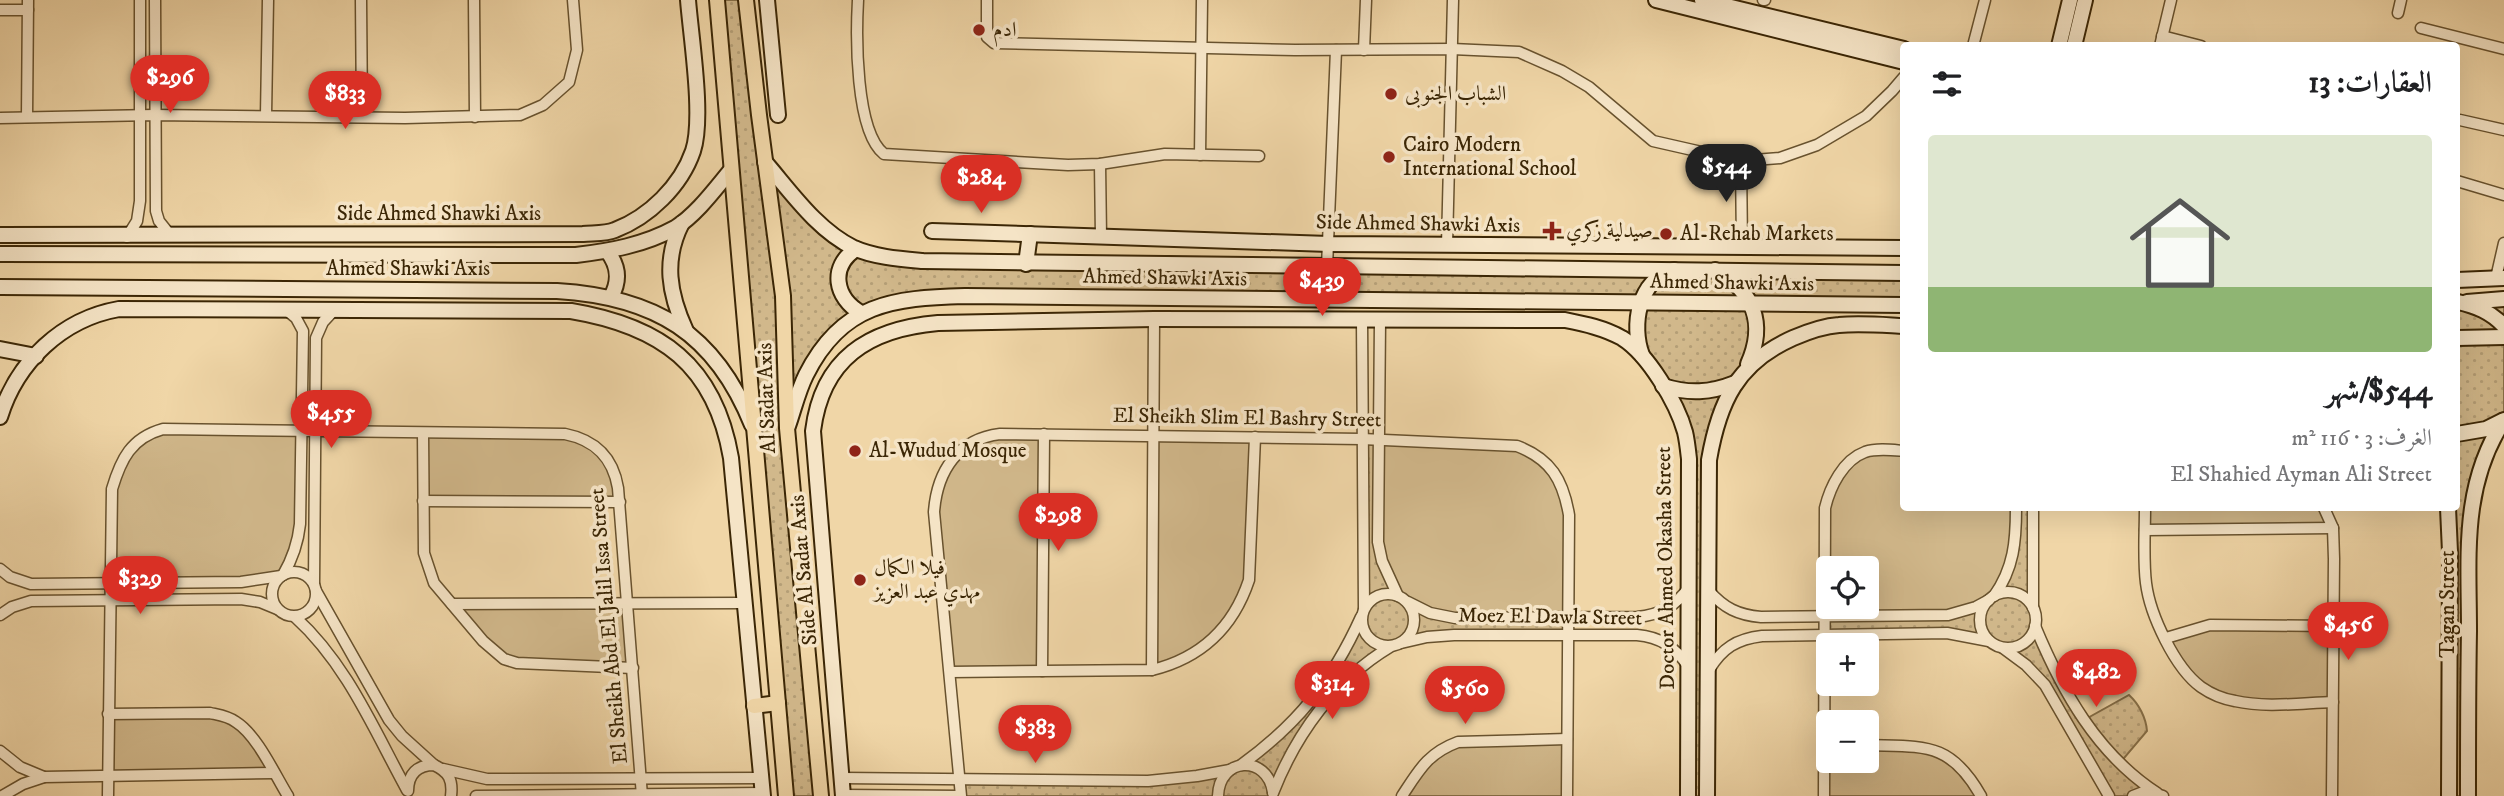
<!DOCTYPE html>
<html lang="ar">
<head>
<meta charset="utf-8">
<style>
	:root { --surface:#fff; --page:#f2f2f2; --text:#202124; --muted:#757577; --accent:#d93025 }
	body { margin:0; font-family:"IM FELL DW Pica",Amiri,serif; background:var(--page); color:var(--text); direction:rtl; height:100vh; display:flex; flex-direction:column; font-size:26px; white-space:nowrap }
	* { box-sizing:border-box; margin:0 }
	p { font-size:23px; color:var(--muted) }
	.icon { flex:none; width:38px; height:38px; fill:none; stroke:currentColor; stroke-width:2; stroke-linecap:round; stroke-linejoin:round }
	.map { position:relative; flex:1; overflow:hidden; direction:ltr }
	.side { position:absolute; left:1900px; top:42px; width:560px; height:469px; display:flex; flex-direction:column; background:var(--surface); border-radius:7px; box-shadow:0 7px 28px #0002; direction:rtl }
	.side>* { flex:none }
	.controls { position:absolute; left:1816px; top:556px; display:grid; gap:14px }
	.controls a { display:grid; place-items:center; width:63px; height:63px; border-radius:7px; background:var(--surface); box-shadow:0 7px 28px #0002; font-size:35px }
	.price { position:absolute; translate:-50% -60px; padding:0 16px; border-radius:24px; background:var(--accent); color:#fff; font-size:23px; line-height:46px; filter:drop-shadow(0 2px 4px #0008) }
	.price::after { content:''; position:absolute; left:50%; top:42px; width:21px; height:16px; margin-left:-10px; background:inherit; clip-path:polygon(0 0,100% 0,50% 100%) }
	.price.active { background:#222; color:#fff }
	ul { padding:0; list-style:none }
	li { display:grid; align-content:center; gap:14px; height:371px; padding:0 28px }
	li span { display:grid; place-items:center; height:217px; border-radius:7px; color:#555 }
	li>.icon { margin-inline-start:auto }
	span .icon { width:126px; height:126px; fill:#fffc; stroke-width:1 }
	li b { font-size:30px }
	h2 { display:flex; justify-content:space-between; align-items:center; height:84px; padding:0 28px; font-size:30px }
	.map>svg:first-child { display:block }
	.grass { fill:url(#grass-dots); stroke:#866f48; stroke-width:2 }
	.park { fill:#d1b88b; stroke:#866f48; stroke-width:2; fill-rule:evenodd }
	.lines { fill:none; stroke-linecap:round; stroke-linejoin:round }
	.street-casing { stroke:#68522e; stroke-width:13 }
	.secondary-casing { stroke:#3b2605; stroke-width:18 }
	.primary-casing { stroke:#3b2605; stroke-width:18 }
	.street { stroke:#f5e4c6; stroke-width:10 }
	.secondary { stroke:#f5e4c6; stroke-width:14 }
	.primary { stroke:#f0d6a7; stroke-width:14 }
	.poi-dot { fill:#8f2418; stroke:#f5e4c6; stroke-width:2.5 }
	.labels { text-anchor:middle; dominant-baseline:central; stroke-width:7; stroke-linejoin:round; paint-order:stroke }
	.poi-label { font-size:21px; fill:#3b2605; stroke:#f5e4c6; text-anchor:start }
	.street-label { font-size:21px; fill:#3b2605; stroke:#f5e4c6 }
</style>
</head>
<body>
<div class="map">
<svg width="2504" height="796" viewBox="0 0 2504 796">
	<defs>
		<pattern id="grass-dots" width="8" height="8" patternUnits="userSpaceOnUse" patternTransform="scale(1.75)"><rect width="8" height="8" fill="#d1b88b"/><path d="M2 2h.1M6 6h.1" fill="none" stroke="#b49e76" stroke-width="1.8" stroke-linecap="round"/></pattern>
	</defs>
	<rect width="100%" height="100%" fill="#f0d6a7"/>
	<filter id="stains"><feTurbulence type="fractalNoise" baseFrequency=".00286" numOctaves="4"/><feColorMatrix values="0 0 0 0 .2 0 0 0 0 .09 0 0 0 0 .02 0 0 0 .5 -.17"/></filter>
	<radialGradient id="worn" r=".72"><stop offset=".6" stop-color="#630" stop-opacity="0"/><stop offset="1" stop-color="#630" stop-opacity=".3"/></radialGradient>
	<g class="grass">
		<path d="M718 0H746L765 162 831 232 882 255 1904 273V305L1752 304 1755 348 1714 431 1707 796H1688L1685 433 1645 361 1641 303 893 302 827 343 787 428 821 796H784Z"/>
		<path d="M2504 299V420L2472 496 2474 796H2449L2448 508H2457V303Z"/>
		<path d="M1362 439 1379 440 1568 618V635H1440L1390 647 1323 708 1272 796H961L960 779 1148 781 1230 770 1295 721 1361 617 1364 608Z"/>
		<path d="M2016 508H2033L2035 626 2084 720 2129 695C2139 704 2146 718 2147 731L2119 764 2163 796H2109L2045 685 2003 648 1975 637 1825 635V617L1948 615Z"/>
	</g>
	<g class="park">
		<path d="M151 432H301L300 524 281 576 110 584 117 473Z"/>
		<path d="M423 433 565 434 602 451 620 502 423 501Z"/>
		<path d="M1044 434 1042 671 950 672 934 512 941 478 979 439Z"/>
		<path d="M1153 435 1255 437 1249 580 1213 641 1152 670Z"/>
		<path d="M1379 440 1502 445 1534 452 1566 496 1568 618H1455L1408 602 1398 596 1382 561Z"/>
		<path d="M1866 451H1904V508H2016V538L1993 596 1962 612 1825 617V508L1833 483ZM1829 569H1867V607H1829Z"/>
		<path d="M2145 508H2324L2333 528 2145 530Z"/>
		<path d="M628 603 633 668 517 663 483 641 452 604Z"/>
		<path d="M2334 626 2333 702 2250 704 2201 687 2166 638 2194 628Z"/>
		<path d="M210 713 236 722 274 773 108 775V714Z"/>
		<path d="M1567 739V796H1402L1443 747Z"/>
		<path d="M1867 745 1942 753 1981 796H1824L1829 761H1867Z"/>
	</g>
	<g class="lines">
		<g class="street-casing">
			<g id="street">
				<path d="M155 0 156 211 159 221 171 236"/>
				<path d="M361 0 362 116"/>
				<path d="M474 0 475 117"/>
				<path d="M858 0C856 35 855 131 884 154L1068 165 1100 164 1165 154 1259 156"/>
				<path d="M987 0V37L994 43 1295 50 1452 49 1519 52 1562 71 1589 87 1653 141 1741 161 1780 158 1817 145 1866 116 1892 91 1904 77"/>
				<path d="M1763 0H1765"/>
				<path d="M0 10H28"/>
				<path d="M2398 13 2401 0"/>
				<path d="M2421 28 2504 49"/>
				<path d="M2162 36 2201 46"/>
				<path d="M1973 46 1985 0"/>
				<path d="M2160 46 2171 0"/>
				<path d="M1364 50 1366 0"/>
				<path d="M266 115 268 0"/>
				<path d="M27 117 28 0"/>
				<path d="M0 118 154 115 405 118 520 115 543 105 569 82 577 50 573 0"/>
				<path d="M2460 120 2504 130"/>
				<path d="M1200 155 1202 0"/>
				<path d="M1741 161 1742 247"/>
				<path d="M1100 164 1101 237"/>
				<path d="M2457 181 2504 195"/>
				<path d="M127 237 137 221 140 201V0"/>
				<path d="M1447 245 1453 0"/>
				<path d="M1327 267 1336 50"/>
				<path d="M2496 278 2504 243"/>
				<path d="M1362 320 1364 608"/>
				<path d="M1380 321 1378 542 1382 561 1398 596"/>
				<path d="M423 433 424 553 434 583 483 641 504 659 517 663 633 668"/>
				<path d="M423 501 620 502"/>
				<path d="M2033 508V608"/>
				<path d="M2145 508C2145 532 2143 559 2146 583 2150 615 2175 668 2201 687 2211 694 2223 699 2235 701 2266 708 2301 703 2333 702"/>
				<path d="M2324 508 2333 528 2334 559 2332 796"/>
				<path d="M2145 530 2333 528"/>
				<path d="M0 569 10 577 31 584 241 582 281 576"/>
				<circle cx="294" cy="594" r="22"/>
				<path d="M283 575C293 558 298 543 300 524L303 331 296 318 285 309"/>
				<path d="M314 584 316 338 323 322 335 309"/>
				<path d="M316 591 389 720 402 736 434 765"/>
				<path d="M1709 591C1724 608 1738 615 1761 617L1948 615 1976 607 1989 600"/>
				<circle cx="2008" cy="620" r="28"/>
				<circle cx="1388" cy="620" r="26"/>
				<path d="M1994 596C2014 568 2016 541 2016 508"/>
				<path d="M1408 602 1430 613 1455 618 1637 617C1660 615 1676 606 1689 587"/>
				<path d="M452 604 744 603"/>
				<path d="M0 615 12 607 31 601 241 599 260 602 277 609"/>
				<path d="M295 617C347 664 374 730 407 790"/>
				<path d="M2035 626C2062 691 2097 754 2157 793"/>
				<path d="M2166 638 2210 625 2334 626"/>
				<path d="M1401 643 1427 637 1454 635H1637C1660 637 1675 647 1688 666"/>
				<path d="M2003 648 2026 665 2045 685 2109 796"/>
				<path d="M1152 670 1154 319"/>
				<path d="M1709 670C1722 648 1737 639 1762 636L1947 633 1989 641"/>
				<path d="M1042 671 1044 434"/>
				<path d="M950 672 1152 670C1201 658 1233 628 1249 580L1255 437"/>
				<path d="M108 714 210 713C219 715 228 716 236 722 257 735 275 775 288 796"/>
				<path d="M1867 745C1924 747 1950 741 1981 796"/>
				<path d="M0 751 20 767 44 777"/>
				<path d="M1241 765C1298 724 1332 681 1361 617"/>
				<path d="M443 769 487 779 761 778"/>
				<path d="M842 778 1148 781 1197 776 1230 770"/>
				<path d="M408 791C408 774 417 765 434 765 449 772 453 780 451 796"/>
				<path d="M1273 793C1296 734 1335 680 1390 647"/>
				<path d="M843 795 959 796"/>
				<path d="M2 796 23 784 44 777 274 773"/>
				<path d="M108 796 112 489C121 459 131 438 163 429L565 434C595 440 613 457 618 488L642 796"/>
				<path d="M476 796 762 793"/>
				<path d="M961 796 934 512C937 471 958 439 1000 434L1362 439 1517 446C1551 459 1563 480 1569 515L1567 796"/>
				<path d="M1218 796C1219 757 1267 754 1273 792"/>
				<path d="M1402 796C1419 770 1428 753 1458 742L1567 739"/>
				<path d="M1824 796 1825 508C1830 487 1843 460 1865 452 1877 448 1892 450 1904 451"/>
				<path d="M2133 796 2146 791 2163 796"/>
			</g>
		</g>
		<g class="secondary-casing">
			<g id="secondary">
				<path d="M767 0 778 115"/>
				<path d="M1656 0 1904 62"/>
				<path d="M1702 0 1904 49"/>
				<path d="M2059 46 2070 0"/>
				<path d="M2074 46 2085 0"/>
				<path d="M765 162C791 192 817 230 854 248 874 257 901 259 923 261L1904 273"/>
				<path d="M682 223C663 260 669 294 686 331"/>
				<path d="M932 231 1329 244 1904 248"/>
				<path d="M0 235 583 234C593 233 606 234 615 230 649 217 681 186 693 151 704 118 691 38 688 0"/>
				<path d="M856 249C829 267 835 298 861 313"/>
				<path d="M607 251C619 266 620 281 611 297"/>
				<path d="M0 254 576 255C610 251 644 245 675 228 697 214 715 189 731 170"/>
				<path d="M1026 264 1030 234"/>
				<path d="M1715 270C1754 291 1766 324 1748 364"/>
				<path d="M2457 280 2504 278"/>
				<path d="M0 287 557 291C655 297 715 333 752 425"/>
				<path d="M2458 302C2476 306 2491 312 2504 326"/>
				<path d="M2467 302 2504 299"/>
				<path d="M2457 338 2504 337"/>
				<path d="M0 349 36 356"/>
				<path d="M1642 355C1631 326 1638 279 1674 270"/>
				<path d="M1663 386C1689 394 1710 393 1735 383"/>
				<path d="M0 417C17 362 62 319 119 309L571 311C661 326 715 365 731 458L763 796"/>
				<path d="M788 426C794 409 798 391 806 375 842 303 893 298 965 296L1904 305"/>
				<path d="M2457 434 2486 429 2502 421"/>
				<path d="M2448 508 2450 552 2449 796"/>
				<path d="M843 796 813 431C822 359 868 329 938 323L1154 319 1565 320C1585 324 1604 328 1622 338 1648 354 1677 403 1685 432 1687 440 1688 450 1689 459L1688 796"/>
				<path d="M1707 796 1709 460C1719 402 1737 363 1793 338 1807 332 1824 326 1839 325 1860 323 1883 325 1904 326"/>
				<path d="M2468 796C2468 741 2468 686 2469 631 2469 555 2461 486 2504 420"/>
			</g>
		</g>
		<g class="primary-casing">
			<g id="primary">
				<path d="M717 0 786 796"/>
				<path d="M746 0 759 115 783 296 787 428 821 796"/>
				<path d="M754 706 778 703"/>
			</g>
		</g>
		<use href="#street" class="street"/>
		<use href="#secondary" class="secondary"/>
		<use href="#primary" class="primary"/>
	</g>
	<g class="poi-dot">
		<circle cx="979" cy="30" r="7"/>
		<circle cx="1391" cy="94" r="7"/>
		<circle cx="1389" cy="157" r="7"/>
		<path d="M1548.5 220.5h7v7h7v7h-7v7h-7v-7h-7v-7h7z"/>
		<circle cx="1666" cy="234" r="7"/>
		<circle cx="855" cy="451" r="7"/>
		<circle cx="860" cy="580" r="7"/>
	</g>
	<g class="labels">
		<g class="poi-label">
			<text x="993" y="30">ادم</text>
			<text x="1405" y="94">الشباب الجنوبى</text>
			<text x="1403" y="145">Cairo Modern<tspan x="1403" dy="24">International School</tspan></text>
			<text x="1566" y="231">صيدلية زكري</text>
			<text x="1680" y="234">Al-Rehab Markets</text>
			<text x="869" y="451">Al-Wudud Mosque</text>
			<text x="874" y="568">فيلا الكمال<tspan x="874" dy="24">مهدي عبد العزيز</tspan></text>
		</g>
		<g class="street-label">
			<text x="439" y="214">Side Ahmed Shawki Axis</text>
			<text transform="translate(1418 224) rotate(1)">Side Ahmed Shawki Axis</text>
			<text x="408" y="269">Ahmed Shawki Axis</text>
			<text transform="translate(1165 278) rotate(1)">Ahmed Shawki Axis</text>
			<text transform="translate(1732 283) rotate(1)">Ahmed Shawki Axis</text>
			<text transform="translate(767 398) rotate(-92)">Al Sadat Axis</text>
			<text transform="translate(1247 418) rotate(1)">El Sheikh Slim El Bashry Street</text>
			<text transform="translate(1666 568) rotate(-91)">Doctor Ahmed Okasha Street</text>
			<text transform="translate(804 570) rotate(-95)">Side Al Sadat Axis</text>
			<text transform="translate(2448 604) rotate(-90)">Tagan Street</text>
			<text transform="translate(1550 617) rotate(1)">Moez El Dawla Street</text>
			<text transform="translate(609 626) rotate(-95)">El Sheikh Abd El Jalil Issa Street</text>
		</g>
	</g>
	<rect width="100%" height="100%" filter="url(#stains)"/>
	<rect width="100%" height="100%" fill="url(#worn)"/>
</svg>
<div class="controls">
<a><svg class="icon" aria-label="locate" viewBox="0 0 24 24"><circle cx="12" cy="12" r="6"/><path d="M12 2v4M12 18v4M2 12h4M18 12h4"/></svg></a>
<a>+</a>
<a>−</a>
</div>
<b class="price" style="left:170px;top:115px">$296</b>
<b class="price" style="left:345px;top:131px">$833</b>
<b class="price active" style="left:1726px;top:204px">$544</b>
<b class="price" style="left:981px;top:215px">$284</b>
<b class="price" style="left:1322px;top:318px">$439</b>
<b class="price" style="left:331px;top:450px">$455</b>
<b class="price" style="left:1058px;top:553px">$298</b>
<b class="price" style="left:140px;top:616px">$329</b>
<b class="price" style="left:2348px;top:662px">$456</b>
<b class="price" style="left:2096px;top:709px">$482</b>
<b class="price" style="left:1332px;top:721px">$314</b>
<b class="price" style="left:1465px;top:726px">$560</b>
<b class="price" style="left:1035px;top:765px">$383</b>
<section class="side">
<h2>العقارات: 13<svg class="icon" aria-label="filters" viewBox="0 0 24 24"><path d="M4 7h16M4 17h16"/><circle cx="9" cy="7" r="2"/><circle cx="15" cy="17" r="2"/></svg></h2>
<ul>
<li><span style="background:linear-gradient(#dfe7d0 70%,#8fb573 0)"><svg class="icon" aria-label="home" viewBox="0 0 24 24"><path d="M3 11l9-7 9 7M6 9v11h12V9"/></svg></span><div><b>$544/شهر</b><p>الغرف: 3 · 116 m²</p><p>El Shahied Ayman Ali Street</p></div></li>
</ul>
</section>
</div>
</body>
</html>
